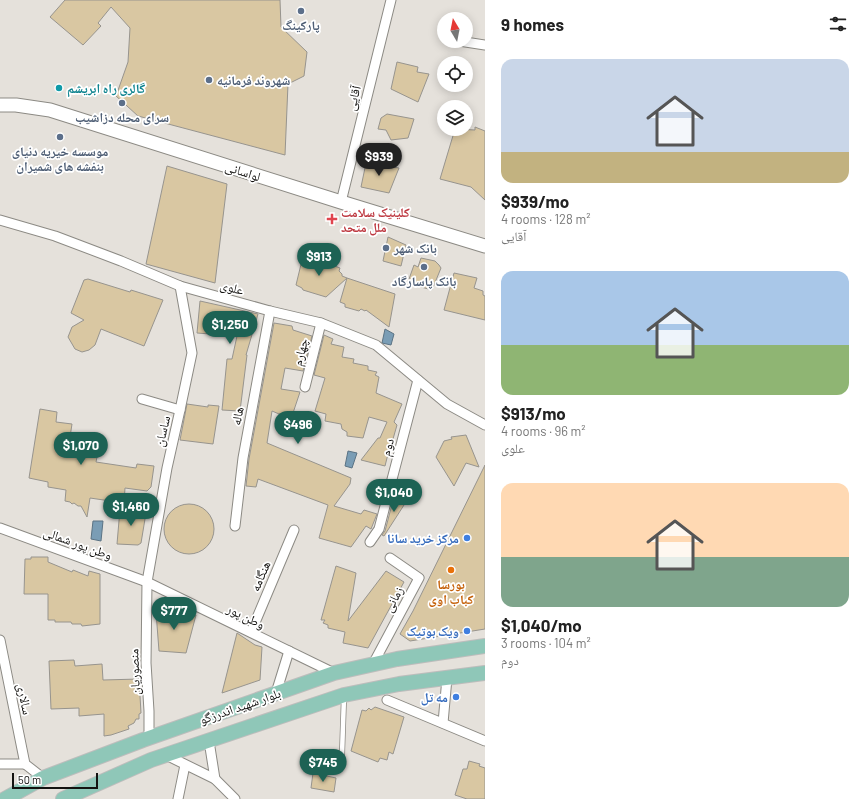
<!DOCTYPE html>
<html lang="en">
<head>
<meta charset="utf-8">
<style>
	:root { --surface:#fff; --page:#f6f6f6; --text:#222; --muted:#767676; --accent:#1d6254 }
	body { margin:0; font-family:Barlow,"Noto Naskh Arabic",sans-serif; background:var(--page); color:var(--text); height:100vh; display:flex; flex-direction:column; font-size:15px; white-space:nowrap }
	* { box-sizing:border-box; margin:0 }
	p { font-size:13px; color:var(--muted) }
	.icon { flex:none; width:22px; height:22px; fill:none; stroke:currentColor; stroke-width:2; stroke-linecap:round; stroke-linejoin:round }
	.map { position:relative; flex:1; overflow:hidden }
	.details { display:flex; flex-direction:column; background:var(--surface); width:380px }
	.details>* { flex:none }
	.needle { width:26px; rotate:350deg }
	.fabs { position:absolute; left:437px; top:12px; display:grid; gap:8px }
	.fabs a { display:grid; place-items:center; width:36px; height:36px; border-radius:50%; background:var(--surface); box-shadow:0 2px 10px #0003; font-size:20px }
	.scale { position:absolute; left:12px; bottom:10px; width:86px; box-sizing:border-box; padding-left:4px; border:2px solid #131210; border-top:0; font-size:11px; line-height:14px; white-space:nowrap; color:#131210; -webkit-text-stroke:3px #fff; paint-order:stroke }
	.price { position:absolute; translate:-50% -34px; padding:0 9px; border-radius:14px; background:var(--accent); color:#fff; font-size:13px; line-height:26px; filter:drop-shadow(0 1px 2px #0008) }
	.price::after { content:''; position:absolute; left:50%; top:24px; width:12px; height:9px; margin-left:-6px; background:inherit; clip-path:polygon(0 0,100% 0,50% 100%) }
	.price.active { background:#222; color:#fff }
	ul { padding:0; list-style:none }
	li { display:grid; align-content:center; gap:8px; height:212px; padding:0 16px }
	li span { display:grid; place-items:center; height:124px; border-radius:12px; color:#555 }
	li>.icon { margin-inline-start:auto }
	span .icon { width:72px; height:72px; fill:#fffc; stroke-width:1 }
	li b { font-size:17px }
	h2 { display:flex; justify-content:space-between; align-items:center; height:48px; padding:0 16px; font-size:17px }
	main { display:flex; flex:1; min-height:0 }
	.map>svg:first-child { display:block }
	.water { fill:#7a9db5; stroke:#5b7384 }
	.building { fill:#d9c7a2; stroke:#97948e }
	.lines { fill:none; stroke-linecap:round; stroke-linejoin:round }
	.service-casing { stroke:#8c8a84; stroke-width:6 }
	.minor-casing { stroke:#8c8a84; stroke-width:11 }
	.secondary-casing { stroke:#8c8a84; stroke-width:15 }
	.primary-casing { stroke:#bdbdbc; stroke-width:16 }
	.service { stroke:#fff; stroke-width:4.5 }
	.minor { stroke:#fff; stroke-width:9 }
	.secondary { stroke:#fff; stroke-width:13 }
	.primary { stroke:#8fc7b8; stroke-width:14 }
	.service-dot { fill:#5c6f8a; stroke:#fff; stroke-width:1.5 }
	.culture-dot { fill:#0f9aa8; stroke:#fff; stroke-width:1.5 }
	.health-dot { fill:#e0444e; stroke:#fff; stroke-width:1.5 }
	.shop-dot { fill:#3f7fe0; stroke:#fff; stroke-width:1.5 }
	.food-dot { fill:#e8710a; stroke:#fff; stroke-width:1.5 }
	.labels { text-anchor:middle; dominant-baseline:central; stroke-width:3.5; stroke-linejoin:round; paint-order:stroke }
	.service-label { font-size:13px; font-weight:bold; fill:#4e5e75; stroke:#fff }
	.culture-label { font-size:13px; font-weight:bold; fill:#0d838f; stroke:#fff; text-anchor:start }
	.street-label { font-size:13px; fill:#131210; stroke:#fff }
	.health-label { font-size:13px; font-weight:bold; fill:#be3a42; stroke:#fff; text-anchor:start }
	.shop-label { font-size:13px; font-weight:bold; fill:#366cbe; stroke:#fff; text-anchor:end }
	.food-label { font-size:13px; font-weight:bold; fill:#c56008; stroke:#fff }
</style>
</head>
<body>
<main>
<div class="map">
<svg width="485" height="799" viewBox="0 0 485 799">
	<rect width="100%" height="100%" fill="#e5e1db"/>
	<g class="water">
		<path d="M385 329 394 334 391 345 382 343Z"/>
		<path d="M348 451 357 453 352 468 345 466Z"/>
		<path d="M93 521H103L101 541 91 539Z"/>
	</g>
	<g class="building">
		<path d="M65 0H280L281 27 307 52 304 76 288 84 285 155 138 116 116 96 128 62 130 28 111 7 98 23 101 26 83 45 50 17Z"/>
		<path d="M397 62 418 67 417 72 429 74 418 102 391 89Z"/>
		<path d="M387 114 414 119 408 138 391 140 386 130 378 129 381 118Z"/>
		<path d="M475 127 485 131V200L471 187 440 179 455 129 475 130Z"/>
		<path d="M366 163 399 168 389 193 361 187Z"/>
		<path d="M167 166 227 184 215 283 146 264Z"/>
		<path d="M388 237 406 245 401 266 383 261Z"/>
		<path d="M303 256 318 260V263L331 266 332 265 340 268 339 271 342 274V276L347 278 326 297 303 290 302 288 296 285Z"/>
		<path d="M421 258 435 261 439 265 441 268 432 290 414 285 415 282 409 279 414 265 418 267Z"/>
		<path d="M454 273 477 278 474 288 483 291V295L485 296V320L444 310Z"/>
		<path d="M347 278 395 294 389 327 366 310 365 311 361 309 359 311 345 307V304L340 302Z"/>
		<path d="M88 279 130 292 131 290 163 300 144 346 101 329 95 345 89 350 82 352 75 349 68 337 72 327 84 320 71 313 84 280Z"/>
		<path d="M200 301 258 314 246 355H247L240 411 222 410 227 359H232L237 336 197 333Z"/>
		<path d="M274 323 292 326 293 330 312 336 303 371 285 368 281 389 300 392 291 419 272 411 267 443 351 478 350 484 334 506 361 514 364 510 377 514 371 529 366 526 351 547 319 538 328 505 258 479 256 487 246 486 249 459Z"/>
		<path d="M324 335 333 339 331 344 344 347 342 357 354 359 353 363 368 366V370L377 372 375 375 379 377 376 393 402 404 394 422 397 425 393 439 392 438 385 466 361 460 378 438H380L387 422 369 417 363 438 347 436V432L342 429 341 424 325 421 326 414 315 411 325 378 314 375Z"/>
		<path d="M187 404 208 407V405L219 406 213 444 180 440Z"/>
		<path d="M40 409 57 412 56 422 72 424 70 437 85 439V441L100 442 96 462 136 468 137 464 154 466 151 487 147 491 125 488 124 503 90 498 87 517 81 506H78L74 503 72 504 70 502 65 501 66 490 48 487V482L29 478Z"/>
		<path d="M466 435 479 467 466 463 454 486 436 457 444 441 452 439 451 437Z"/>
		<path d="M485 465V629L410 641 400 634 413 611Z"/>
		<path d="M394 497 404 505 384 536 382 535 385 531Z"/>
		<circle cx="189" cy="529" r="25"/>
		<path d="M120 509 146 513 141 543 138 545 117 544Z"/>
		<path d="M31 557H48V562L72 572 73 570 88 576 89 571 100 574V624L82 626 81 624H72L71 622H55V620H48V594H24L25 559H31Z"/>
		<path d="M336 566 356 573 348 621 386 571 404 582 368 648 343 643 345 632 328 628V625L323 623 325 620H321Z"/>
		<path d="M180 610V616L196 615 186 653 159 651 156 612Z"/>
		<path d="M237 633 255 645 262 647 260 680 222 693Z"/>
		<path d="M74 660 75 666 102 664 103 680 139 679 141 713 139 714V719H136L134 723 128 726 129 729 111 735 104 736V714L79 716V708L51 709 49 661Z"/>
		<path d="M375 707 404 717 393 754 389 752 387 760 380 758 378 762 351 751 362 710 366 711 369 708 371 710Z"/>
		<path d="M469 761 480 764 479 766 485 768V799H467L455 795 463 769H467Z"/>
		<path d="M313 773 336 778 334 792 311 788Z"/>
	</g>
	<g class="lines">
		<g class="service-casing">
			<path id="service" d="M342 754 344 697"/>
		</g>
		<g class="minor-casing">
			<g id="minor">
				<path d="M459 41 485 45"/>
				<path d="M341 202 391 0"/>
				<path d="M0 220 55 236 121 261 180 286 270 311 321 323 376 345 447 404 485 425"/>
				<path d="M305 387 321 323"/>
				<path d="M142 399 180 410"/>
				<path d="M235 526 243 458 270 311"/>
				<path d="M0 528 147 582 334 673"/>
				<path d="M370 542 379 529 418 380"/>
				<path d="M251 632 294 530"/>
				<path d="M0 640 25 764 43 778"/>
				<path d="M373 664 419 578 390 558"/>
				<path d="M276 693 289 651"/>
				<path d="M387 700 485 741"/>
				<path d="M443 723 447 678"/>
				<path d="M149 738V711L146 663 147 582 167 468 180 410 192 353 180 286"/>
				<path d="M209 741 215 779"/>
				<path d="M166 755 215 779 235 799"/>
				<path d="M0 764H25"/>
				<path d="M178 799 185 765"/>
			</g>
		</g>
		<g class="secondary-casing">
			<path id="secondary" d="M0 105H16L50 110 341 202 485 246"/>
		</g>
		<g class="primary-casing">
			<g id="primary">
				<path d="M5 799 43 778 143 740 334 673 397 659 485 646"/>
				<path d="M63 799 151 760 344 695 399 684 485 673"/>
			</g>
		</g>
		<use href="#service" class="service"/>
		<use href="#minor" class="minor"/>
		<use href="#secondary" class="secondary"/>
		<use href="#primary" class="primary"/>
	</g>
	<g class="service-dot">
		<circle cx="301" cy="11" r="4"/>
		<circle cx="209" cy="80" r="4"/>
		<circle cx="122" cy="103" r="4"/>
		<circle cx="60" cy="137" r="4"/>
		<circle cx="386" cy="248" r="4"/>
		<circle cx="424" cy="267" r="4"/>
	</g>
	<circle class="culture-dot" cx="59" cy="88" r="4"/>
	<path class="health-dot" d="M330 213h4v4h4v4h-4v4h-4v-4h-4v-4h4z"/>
	<g class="shop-dot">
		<circle cx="467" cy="538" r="4"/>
		<circle cx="467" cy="631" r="4"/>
		<circle cx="456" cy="697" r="4"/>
	</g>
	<circle class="food-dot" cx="451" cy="570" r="4"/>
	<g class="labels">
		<g class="service-label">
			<text x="301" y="25">پارکینگ</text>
			<text x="217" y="80" text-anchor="start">شهروند فرمانیه</text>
			<text x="122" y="117">سرای محله دزاشیب</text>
			<text x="60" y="151">موسسه خیریه دنیای<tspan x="60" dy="15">بنفشه های شمیران</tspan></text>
			<text x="394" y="248" text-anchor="start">بانک شهر</text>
			<text x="424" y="281">بانک پاسارگاد</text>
		</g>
		<g class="culture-label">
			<text x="67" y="88">گالری راه ابریشم</text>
		</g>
		<g class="street-label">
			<text transform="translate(353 98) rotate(-76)">آقایی</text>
			<text transform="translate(243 171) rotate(18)">لواسانی</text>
			<text transform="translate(232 287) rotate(15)">علوی</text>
			<text transform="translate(300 352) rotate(-76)">چهارم</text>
			<text transform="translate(237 416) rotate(-79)">هاله</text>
			<text transform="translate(162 431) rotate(-77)">ساسان</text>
			<text transform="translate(387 447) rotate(-75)">دوم</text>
			<text transform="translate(78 543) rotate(20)">وطن پور شمالی</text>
			<text transform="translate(260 576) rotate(-67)">هنگامه</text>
			<text transform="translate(393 599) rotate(-62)">زمانی</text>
			<text transform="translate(246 616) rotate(26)">وطن پور</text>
			<text transform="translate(134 672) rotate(-92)">منصوریان</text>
			<text transform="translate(25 699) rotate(79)">سالاری</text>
			<text transform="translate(240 706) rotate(-19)">بلوار شهید اندرزگو</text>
		</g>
		<g class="health-label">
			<text x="341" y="212">کلینیک سلامت<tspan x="341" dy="15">ملل متحد</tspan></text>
		</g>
		<g class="shop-label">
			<text x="459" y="538">مرکز خرید سانا</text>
			<text x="459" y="631">ویک بوتیک</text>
			<text x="448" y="697">مه تل</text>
		</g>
		<g class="food-label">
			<text x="451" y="584">بورسا<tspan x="451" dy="15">کباب اوی</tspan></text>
		</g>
	</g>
</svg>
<div class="fabs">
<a><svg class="needle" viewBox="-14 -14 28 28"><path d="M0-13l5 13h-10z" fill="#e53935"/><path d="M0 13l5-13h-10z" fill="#767676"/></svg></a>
<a><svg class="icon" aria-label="locate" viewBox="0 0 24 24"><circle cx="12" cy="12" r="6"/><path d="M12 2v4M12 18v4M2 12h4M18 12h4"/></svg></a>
<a><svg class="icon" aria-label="layers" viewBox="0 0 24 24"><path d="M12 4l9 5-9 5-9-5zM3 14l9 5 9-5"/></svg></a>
</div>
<div class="scale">50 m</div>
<b class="price active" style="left:379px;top:177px">$939</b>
<b class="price" style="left:319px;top:277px">$913</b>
<b class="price" style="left:230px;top:345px">$1,250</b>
<b class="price" style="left:298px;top:445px">$496</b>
<b class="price" style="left:81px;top:466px">$1,070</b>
<b class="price" style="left:394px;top:513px">$1,040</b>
<b class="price" style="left:131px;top:527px">$1,460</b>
<b class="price" style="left:174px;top:631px">$777</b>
<b class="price" style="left:323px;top:783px">$745</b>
</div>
<section class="details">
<h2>9 homes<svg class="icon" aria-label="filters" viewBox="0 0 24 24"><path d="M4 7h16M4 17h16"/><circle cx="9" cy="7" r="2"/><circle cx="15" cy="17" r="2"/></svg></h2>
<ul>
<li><span style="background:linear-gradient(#c9d6e8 75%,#c2b280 0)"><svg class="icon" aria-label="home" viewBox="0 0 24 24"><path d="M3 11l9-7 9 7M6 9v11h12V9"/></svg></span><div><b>$939/mo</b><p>4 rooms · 128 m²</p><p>آقایی</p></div></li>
<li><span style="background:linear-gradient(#a9c7e8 60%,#8fb573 0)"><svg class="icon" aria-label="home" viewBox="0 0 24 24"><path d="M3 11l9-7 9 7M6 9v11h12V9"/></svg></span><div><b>$913/mo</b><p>4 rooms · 96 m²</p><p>علوی</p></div></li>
<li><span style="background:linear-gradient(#ffd9b3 60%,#7fa58c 0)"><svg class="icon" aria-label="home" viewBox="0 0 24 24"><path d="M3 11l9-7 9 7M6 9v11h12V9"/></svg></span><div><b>$1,040/mo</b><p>3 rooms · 104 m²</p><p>دوم</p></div></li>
</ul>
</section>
</main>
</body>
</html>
